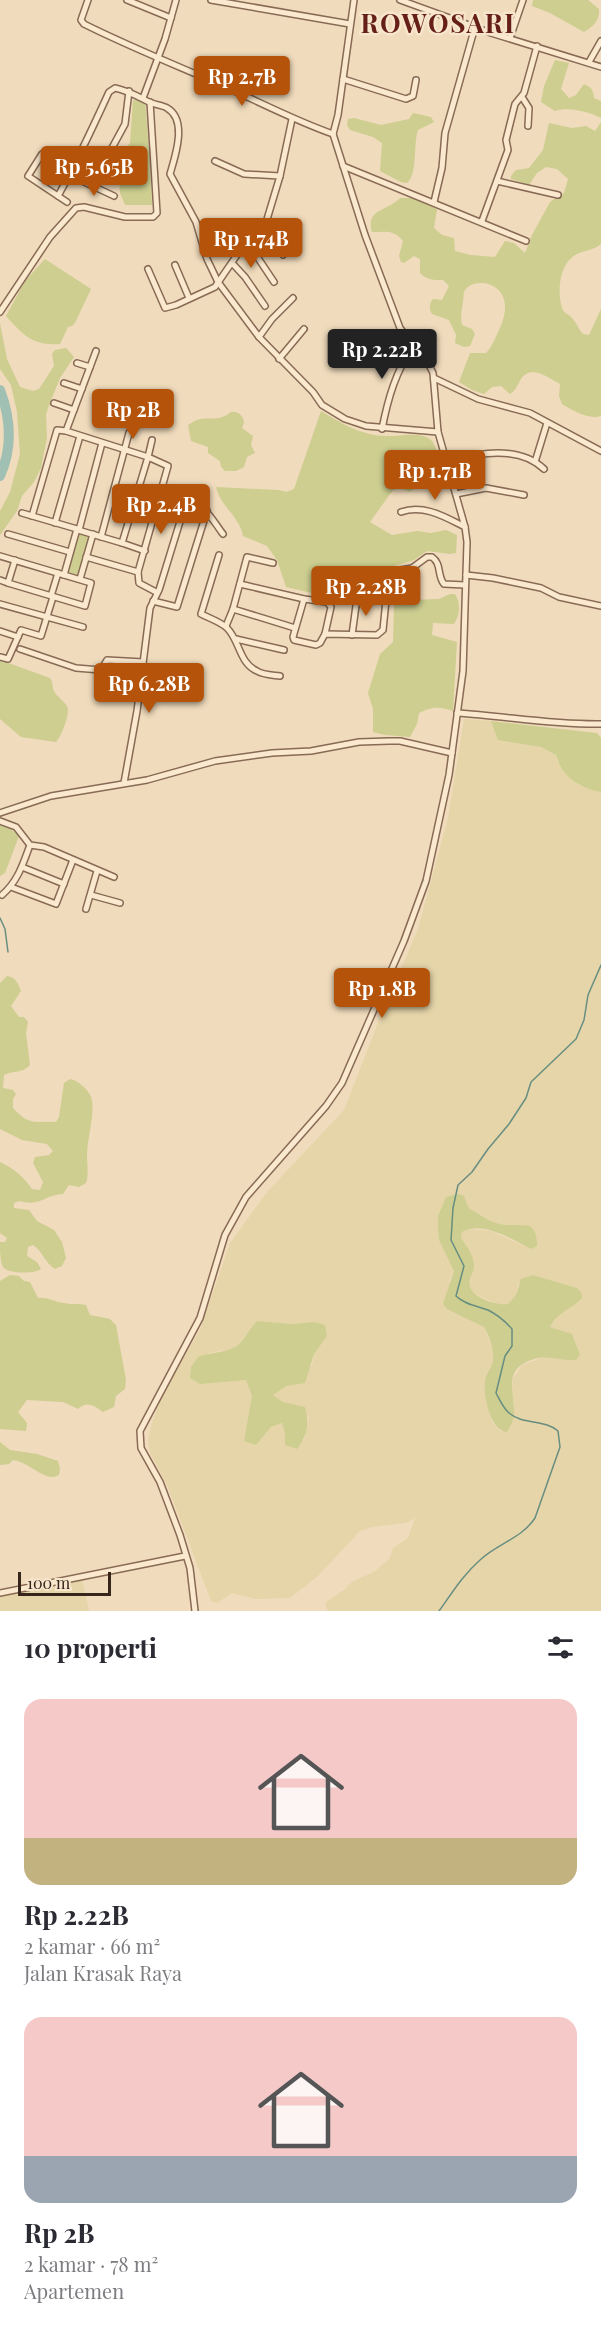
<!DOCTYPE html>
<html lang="id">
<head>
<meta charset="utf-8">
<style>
	:root { --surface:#fff; --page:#f7f7f7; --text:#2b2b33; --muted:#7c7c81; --accent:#b45309 }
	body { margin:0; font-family:"Playfair Display",serif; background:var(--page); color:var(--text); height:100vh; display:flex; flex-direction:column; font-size:22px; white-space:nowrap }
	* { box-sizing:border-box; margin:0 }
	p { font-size:20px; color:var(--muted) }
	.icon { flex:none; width:33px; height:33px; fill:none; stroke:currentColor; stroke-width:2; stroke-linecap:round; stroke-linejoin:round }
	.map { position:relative; height:1611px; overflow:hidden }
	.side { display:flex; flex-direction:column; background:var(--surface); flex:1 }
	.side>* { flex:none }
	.scale { position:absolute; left:18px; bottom:15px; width:93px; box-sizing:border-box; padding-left:6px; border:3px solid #36251a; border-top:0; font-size:16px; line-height:21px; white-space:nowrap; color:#36251a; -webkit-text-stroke:4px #f7e6cc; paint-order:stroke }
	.price { position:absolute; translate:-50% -51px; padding:0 14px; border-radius:6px; background:var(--accent); color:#fff; font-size:20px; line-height:39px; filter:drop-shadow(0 2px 3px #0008) }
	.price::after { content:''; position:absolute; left:50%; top:36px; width:18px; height:14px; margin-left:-9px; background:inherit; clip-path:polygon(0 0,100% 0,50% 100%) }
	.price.active { background:#222; color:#fff }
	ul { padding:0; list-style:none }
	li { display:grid; align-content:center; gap:12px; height:318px; padding:0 24px }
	li span { display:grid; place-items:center; height:186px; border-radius:18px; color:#555 }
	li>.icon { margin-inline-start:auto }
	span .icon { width:108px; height:108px; fill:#fffc; stroke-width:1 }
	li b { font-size:26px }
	h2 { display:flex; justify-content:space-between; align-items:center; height:72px; padding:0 24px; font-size:26px }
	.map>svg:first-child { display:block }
	.farmland { fill:#e6d5a9; fill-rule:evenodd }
	.green { fill:#cdce90 }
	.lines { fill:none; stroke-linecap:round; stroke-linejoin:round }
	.stream { stroke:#678e80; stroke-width:1.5 }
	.river { stroke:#a0c0b3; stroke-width:10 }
	.street-casing { stroke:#886a55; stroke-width:8 }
	.street { stroke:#fae9cf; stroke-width:5 }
	.labels { text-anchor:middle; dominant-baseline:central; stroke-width:5; stroke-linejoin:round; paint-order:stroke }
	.district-label { font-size:26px; font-weight:bold; letter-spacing:1.5px; fill:#651f18; stroke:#f7e6cc }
</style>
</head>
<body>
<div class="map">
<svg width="601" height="1611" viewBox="0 0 601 1611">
	<rect width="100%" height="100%" fill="#f0dbbc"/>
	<g class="farmland">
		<path d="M464 719 491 721 499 740 541 747 556 755 557 761 577 784 601 792V1611H328L325 1604 329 1600 345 1589 353 1581 374 1572 390 1558 393 1548 408 1538 415 1518 406 1523 372 1527 360 1531 318 1576 290 1598 255 1599 232 1593 217 1603 211 1601 167 1485 150 1453 148 1441 150 1429 163 1391 200 1330 230 1243 267 1192 344 1110 381 1015 418 929 448 818ZM446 1197 466 1202 467 1207 471 1212H477L495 1224 524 1225 534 1230 536 1246 531 1249 491 1231 467 1229 462 1232 461 1238 471 1255 474 1266 469 1284 470 1289 475 1294 497 1304H508L516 1295 518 1284 533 1275 577 1288 581 1298 553 1319 550 1327 557 1329 576 1360 544 1357 522 1365 513 1379 511 1395 514 1411 501 1432 492 1422 486 1399 493 1359 492 1347 484 1327 473 1321 449 1281 454 1271 452 1265 439 1240 438 1216ZM257 1321 291 1324 314 1322 326 1336 314 1354 312 1365 290 1385 273 1395 283 1402 305 1407 309 1419 304 1440 285 1445V1434L282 1423 271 1427 256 1445 249 1419 253 1396 246 1380 235 1379 211 1383 208 1353 231 1349 240 1343Z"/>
		<path d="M82 1579 89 1611H0V1597Z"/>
	</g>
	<g class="green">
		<path d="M533 0H588L599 9C600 20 593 27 584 32L550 13 532 6Z"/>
		<path d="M555 60 569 63 561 89 569 98 576 95 584 84C592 88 593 89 594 98L601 101V118C590 112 568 106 555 111L541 102 544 86Z"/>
		<path d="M133 100 145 101C148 136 151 170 152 205H125L120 193 119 178 113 167 117 158 130 143Z"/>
		<path d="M413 113 431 117 434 122 418 130C413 144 418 174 407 183L401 182 380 171 382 143 373 137 350 130 347 125 348 119 354 118 381 125 409 119Z"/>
		<path d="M601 122V244C593 251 583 250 575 255 559 265 557 292 562 308 564 314 569 314 572 318 577 323 578 329 583 334L589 335 601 309V416C588 420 572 410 562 404L559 396 560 384C549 378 531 364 521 379 517 385 517 389 510 394L501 386 492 387 484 394 472 390 459 382 470 353H486C493 346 496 336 500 328 521 281 471 274 464 292 463 295 464 298 463 301 462 310 460 316 462 325L472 329 475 334 470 346 464 347 455 343 456 335 449 320 432 314C429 309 429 303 433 299L442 300 449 286 443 280C433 280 427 280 420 273V259L414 256 404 263 401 262 399 256 403 241C394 229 384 232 372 232 365 209 388 211 400 198H413L437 209 434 228 442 235 454 238 455 251 471 255 495 257 505 241 514 243 525 253 532 235 550 202 564 193 568 179 557 169 546 167 537 173 529 185 511 179V176L516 170 529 168 543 150 549 123 572 128 586 126 595 131Z"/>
		<path d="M45 259 91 289 75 323 72 326 68 327 60 344C33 346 23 335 6 316L25 281Z"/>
		<path d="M0 323 7 359 20 387 33 391 39 389 54 366 52 354 55 350 66 348 74 357 60 378 48 408 46 415 47 438 41 468 34 482 22 496 17 511 0 535V511L10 492 20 454 17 412 11 385 0 369Z"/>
		<path d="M321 411C341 423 362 436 386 436 398 437 422 430 432 441 438 448 442 475 444 486L422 485 409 492 401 488 393 490 370 522 392 535 417 531 431 533 446 530 457 535 456 553 450 554 427 551 414 560 384 569 371 581 357 584 329 597 286 587 277 560 267 546 243 536C240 517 220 506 216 487L279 490 286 492 294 489Z"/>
		<path d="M231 412C238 411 244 416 244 423L242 428 253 436 251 445 255 453 247 457 244 467 236 471H225L221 467 220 461 208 453V447L191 441 188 425C207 411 213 426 231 412Z"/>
		<path d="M79 534 89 537 78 575 68 572Z"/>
		<path d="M450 594H455C461 603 460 615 454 624L433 623 432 635 457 642 453 711C438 706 432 707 419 713L417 724 410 737 385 735 373 732V709L368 693 380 654 393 642 394 605 408 600 439 599Z"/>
		<path d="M0 660 50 678C53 682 52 686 54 691 57 697 64 701 67 706 71 713 61 737 56 742L21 737 0 719Z"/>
		<path d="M491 721 597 733 601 738V792C580 788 562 777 556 755L541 747 498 740Z"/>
		<path d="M0 824 7 826 19 836 5 873 0 876Z"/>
		<path d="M7 976C16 977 18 984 21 991L11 1006 19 1017H24L28 1022 26 1033 30 1065C22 1074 14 1070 4 1075L3 1088 13 1090 16 1094 13 1099V1108C30 1126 33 1121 56 1122L59 1117 64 1083 70 1079C77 1080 88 1089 91 1097 96 1110 87 1139 87 1155 87 1164 89 1175 86 1183L79 1187 69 1185 63 1194C44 1195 40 1207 19 1201L14 1203V1208L29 1210 37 1221 54 1230 62 1242 66 1258 62 1266 55 1269C45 1263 43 1252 33 1245L28 1247 27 1256 37 1262 41 1269C35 1274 8 1274 3 1267 0 1261 0 1249 0 1242H5L7 1238 0 1233V1162C13 1168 24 1177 32 1189L40 1190 43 1182 33 1163 35 1157 49 1155 53 1151 47 1144 22 1140 0 1129V983Z"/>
		<path d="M458 1194 464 1196C471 1215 468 1206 482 1216 501 1229 510 1223 530 1226 536 1231 537 1238 537 1246L531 1249C513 1240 483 1220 462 1232L461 1238C466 1246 473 1254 474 1264 475 1272 467 1279 470 1287 473 1298 498 1306 508 1304L516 1295 521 1279 533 1275 577 1288 581 1292 582 1298C572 1309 556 1313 550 1327L572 1334 580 1355 576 1360C564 1361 550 1356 538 1358 505 1366 512 1384 514 1410 515 1418 511 1425 507 1432 490 1431 483 1395 485 1381 486 1373 493 1367 493 1359 494 1348 489 1336 484 1327L447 1309 443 1304 454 1271 439 1240 438 1228V1216L446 1197Z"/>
		<path d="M10 1275 19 1276 24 1281 30 1282 38 1298C48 1297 54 1302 64 1303 71 1305 78 1303 86 1305L90 1315 110 1319 116 1325 126 1380 125 1389 116 1396 114 1407 103 1412C95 1406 87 1400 78 1409L63 1402 27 1400 18 1412 27 1423 26 1431 0 1429V1281Z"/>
		<path d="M257 1321 291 1324 314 1322 325 1325 327 1336 314 1354 305 1383 287 1386 273 1395 283 1402 305 1407C310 1423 307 1436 297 1449L285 1445V1434L282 1423 271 1427 256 1445 244 1441 252 1396 246 1380 200 1384 190 1378 191 1367 198 1357C210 1352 229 1353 239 1344 245 1339 251 1327 257 1321Z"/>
		<path d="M0 1442 10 1450 37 1454 58 1461 60 1469 59 1475C45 1483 32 1463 13 1460L9 1464 0 1465Z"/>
	</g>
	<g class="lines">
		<g class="stream">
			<path d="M0 918 5 929 8 952"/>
			<path d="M439 1611C452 1593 463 1575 480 1560 498 1543 521 1539 535 1518L560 1447 558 1431C544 1419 523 1425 509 1413 503 1408 500 1400 496 1393L505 1356 512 1346V1329C505 1321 498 1315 488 1310 478 1306 465 1305 456 1296L464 1266 451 1240 453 1208 458 1185 472 1172 488 1149 509 1124 526 1098 531 1082 576 1039 584 1020 588 995 601 965"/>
		</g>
		<path class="river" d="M0 390C11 419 13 447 0 476"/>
		<g class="street-casing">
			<g id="street">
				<path d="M88 0 81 20 84 24C128 46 173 64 219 84 258 101 293 120 333 134"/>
				<path d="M127 0 171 18"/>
				<path d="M211 0 350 24"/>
				<path d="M400 0 491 33 601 67"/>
				<path d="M510 38 523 0"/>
				<path d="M589 62 601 41"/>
				<path d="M343 79 406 99 413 96 416 80"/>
				<path d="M522 97 529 108 528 126"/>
				<path d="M143 98 165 39 176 0"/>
				<path d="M215 161 244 174 280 176"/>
				<path d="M76 162 99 172 125 124 129 91"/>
				<path d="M343 166 526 241"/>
				<path d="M497 181 558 195"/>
				<path d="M58 196 67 202"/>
				<path d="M114 196 69 175 42 154 28 176 58 196C77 162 93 127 109 92L115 88C129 91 137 96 149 102 155 105 162 105 167 108 188 120 175 157 170 174L196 222 207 259 218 282 259 337 313 392 322 405 345 419 366 426 438 432"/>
				<path d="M434 202 442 168 445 133 475 27"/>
				<path d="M482 221 508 150 506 140 515 104 524 93 537 46"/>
				<path d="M244 226 256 235"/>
				<path d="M265 226 283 255"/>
				<path d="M248 243 274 282"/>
				<path d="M278 247 288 248 290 252"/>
				<path d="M232 263 245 277 265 306"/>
				<path d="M175 265 189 298"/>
				<path d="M148 269 165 308 176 305 215 287 239 252 265 226 280 176 292 119"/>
				<path d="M0 312 50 237 76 208 84 207 125 217H153L157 213 150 102"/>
				<path d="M259 337 272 319 293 298"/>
				<path d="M96 351 66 431 148 457 122 543 145 551"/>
				<path d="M279 359 304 329"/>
				<path d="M77 363 90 367"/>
				<path d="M434 378 478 399 530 413 601 451"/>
				<path d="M64 383 82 389"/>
				<path d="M54 403 74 410"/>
				<path d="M382 429C388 398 396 371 414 344"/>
				<path d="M152 440 148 457 168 466 138 572 139 583 156 592"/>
				<path d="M445 461C476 454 518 444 544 469"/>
				<path d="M535 462 547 423"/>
				<path d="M456 494 486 488 524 495"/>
				<path d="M401 512C424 504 445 517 465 527"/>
				<path d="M22 513 77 529 64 575"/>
				<path d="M32 516 57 430 66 431"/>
				<path d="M55 523 80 436"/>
				<path d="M78 530 122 543"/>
				<path d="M79 530 102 443"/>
				<path d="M8 534 70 552"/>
				<path d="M101 537 129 433"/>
				<path d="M219 555 201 614C209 618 221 622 227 628 240 641 239 663 257 671 263 675 273 675 280 676"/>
				<path d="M0 556 91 583 85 606 8 583"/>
				<path d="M86 557 138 572"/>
				<path d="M466 575 493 578 541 588 559 597 601 606"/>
				<path d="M80 579 93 534"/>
				<path d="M0 580 8 583 15 560"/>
				<path d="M240 584 304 599 327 602 331 607 325 634"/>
				<path d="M51 596 58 573"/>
				<path d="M304 599 293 637 294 640 316 645 320 643 325 634 377 635 383 630 388 580"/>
				<path d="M153 601 177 607 207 511"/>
				<path d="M0 604 83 627"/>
				<path d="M233 609 295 628"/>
				<path d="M226 626 233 609 247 557 273 563"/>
				<path d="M0 631 18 637"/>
				<path d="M352 635 358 591 380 585 395 571 412 568 427 557H432C442 564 437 576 444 584L465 585"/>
				<path d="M236 639 284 650"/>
				<path d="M20 649 76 668 101 670 107 660 143 662"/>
				<path d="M0 657 8 659 21 630 41 636 53 597"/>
				<path d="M457 713C505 716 553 725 601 724"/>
				<path d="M124 783 137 711 150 608 159 590 186 502C205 503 213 521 223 534"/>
				<path d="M0 813 51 796 147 780 215 761 272 753 311 751 359 742 389 741H400L452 753"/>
				<path d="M0 821 16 827 30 845 44 847 114 877"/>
				<path d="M22 867 64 884"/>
				<path d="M11 887 56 904 73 860"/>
				<path d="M2 895C18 881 23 864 30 845"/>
				<path d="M91 895 120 903"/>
				<path d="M86 909 97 871"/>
				<path d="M0 1593 185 1556"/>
				<path d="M195 1611 190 1568 180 1535 160 1482 141 1448 140 1431 200 1318 225 1235 246 1197 326 1106 342 1083 404 941 426 881 449 775 463 671 467 542 465 527 438 432 433 373 429 365 400 328 365 235 333 134 338 115 354 0"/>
			</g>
		</g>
		<use href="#street" class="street"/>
	</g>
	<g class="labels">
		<g class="district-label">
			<text x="438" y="22">ROWOSARI</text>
		</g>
	</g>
</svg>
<div class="scale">100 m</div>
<b class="price" style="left:242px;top:107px">Rp 2.7B</b>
<b class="price" style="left:94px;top:197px">Rp 5.65B</b>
<b class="price" style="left:251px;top:269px">Rp 1.74B</b>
<b class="price active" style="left:382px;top:380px">Rp 2.22B</b>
<b class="price" style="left:133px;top:440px">Rp 2B</b>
<b class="price" style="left:435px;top:501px">Rp 1.71B</b>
<b class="price" style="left:161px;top:535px">Rp 2.4B</b>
<b class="price" style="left:366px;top:617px">Rp 2.28B</b>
<b class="price" style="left:149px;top:714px">Rp 6.28B</b>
<b class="price" style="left:382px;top:1019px">Rp 1.8B</b>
</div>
<section class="side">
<h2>10 properti<svg class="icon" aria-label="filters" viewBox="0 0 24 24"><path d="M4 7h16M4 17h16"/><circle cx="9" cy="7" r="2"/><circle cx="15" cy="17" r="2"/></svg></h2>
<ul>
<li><span style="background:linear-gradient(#f6c9c9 75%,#c2b280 0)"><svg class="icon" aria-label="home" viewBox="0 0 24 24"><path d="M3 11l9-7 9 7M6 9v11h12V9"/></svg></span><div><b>Rp 2.22B</b><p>2 kamar · 66 m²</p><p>Jalan Krasak Raya</p></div></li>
<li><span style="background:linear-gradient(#f6c9c9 75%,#9aa5b1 0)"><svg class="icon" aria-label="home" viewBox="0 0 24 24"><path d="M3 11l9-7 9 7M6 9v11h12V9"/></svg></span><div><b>Rp 2B</b><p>2 kamar · 78 m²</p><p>Apartemen</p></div></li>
</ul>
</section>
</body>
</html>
